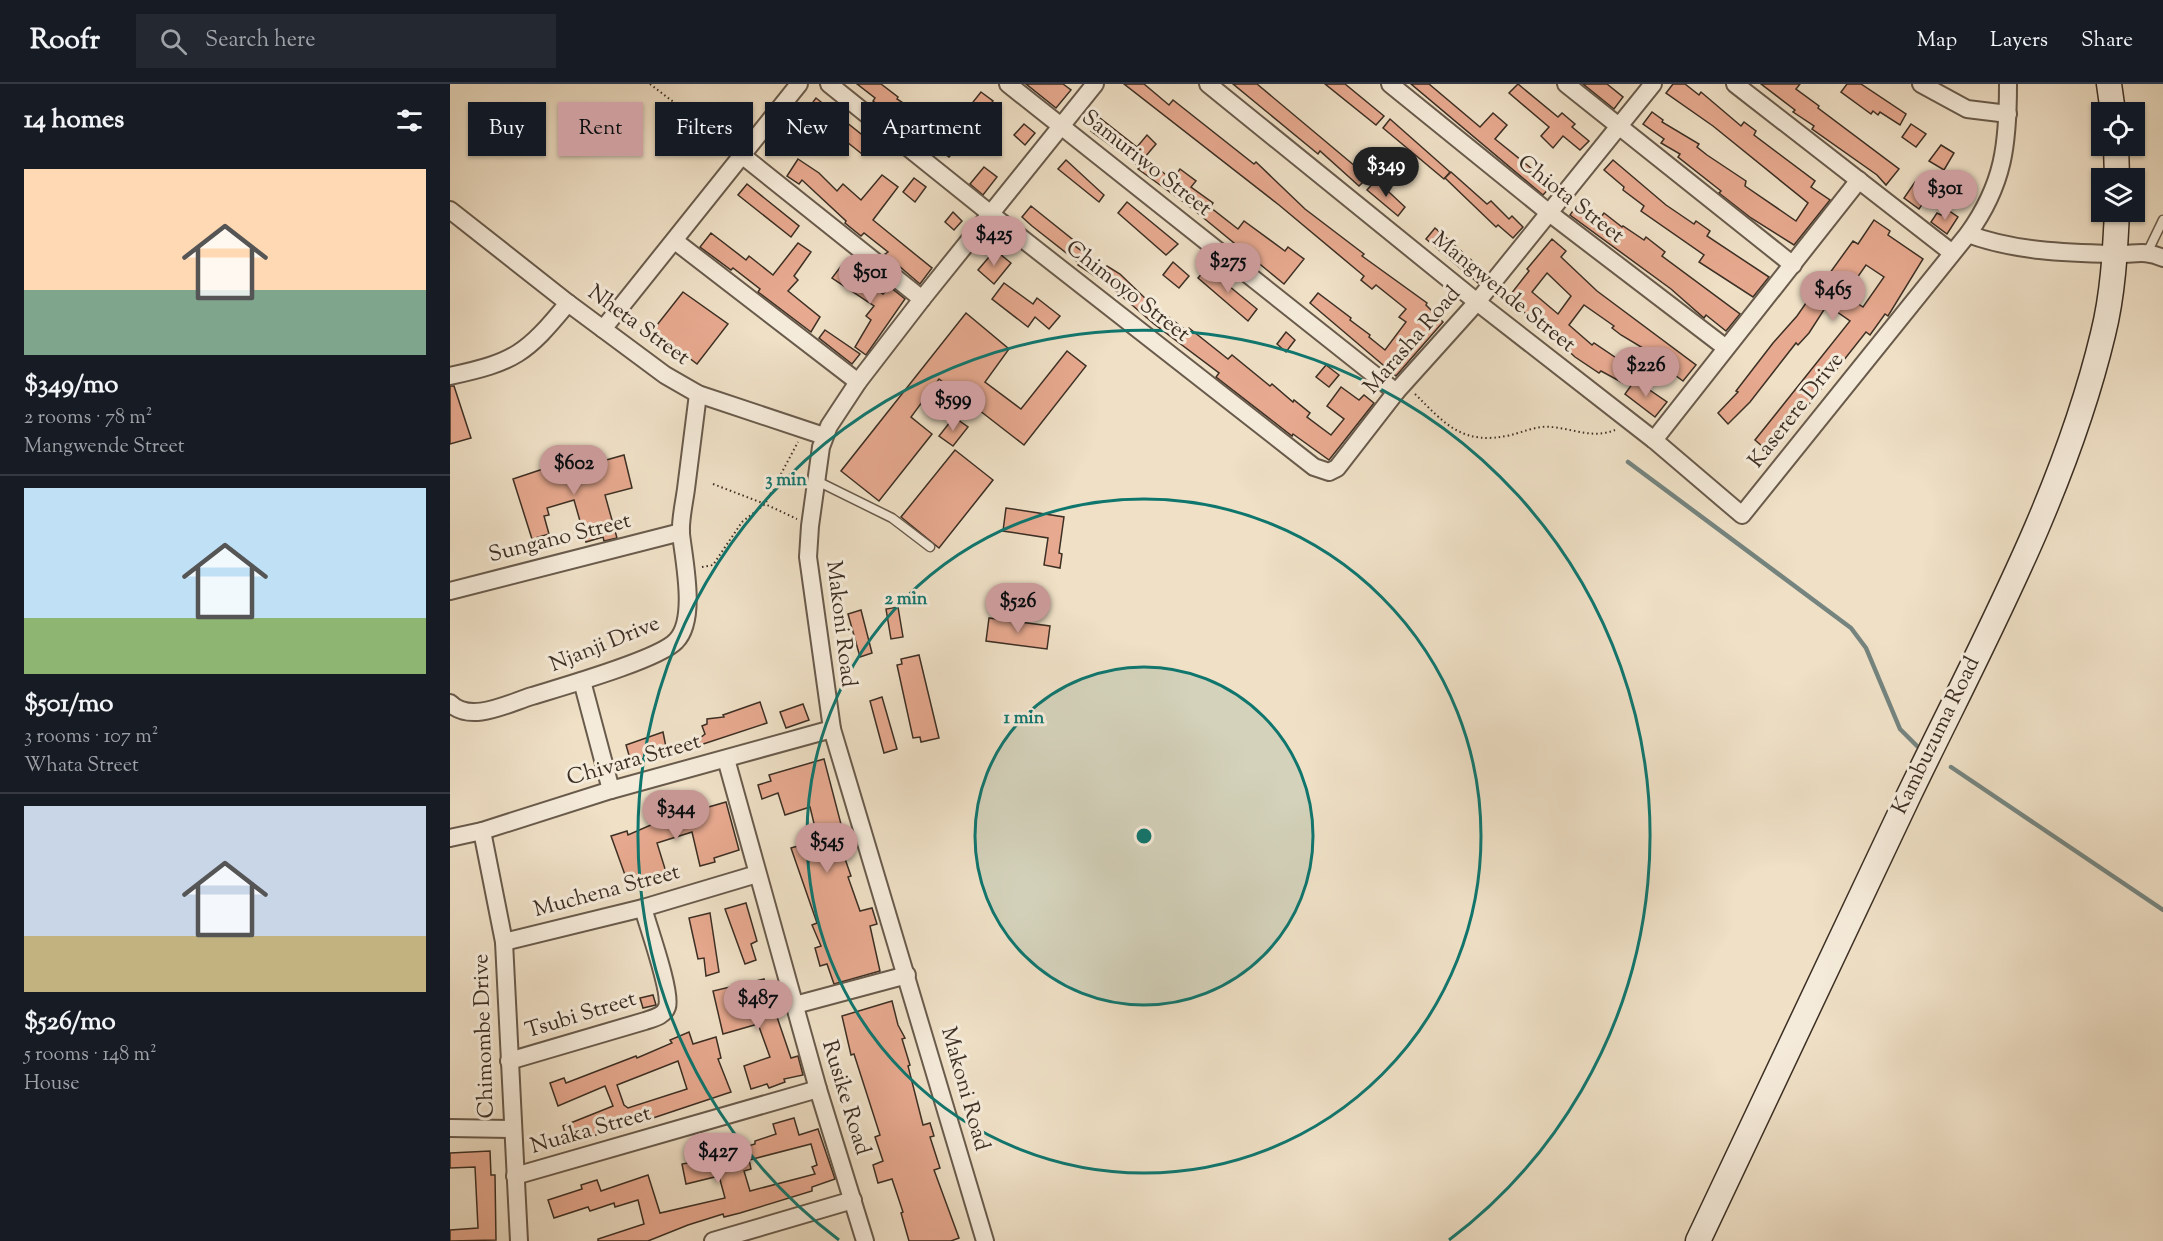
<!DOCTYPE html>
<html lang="en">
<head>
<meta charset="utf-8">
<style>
	:root { --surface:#171b24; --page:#242831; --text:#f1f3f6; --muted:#9ea1a6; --line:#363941; --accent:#c59692 }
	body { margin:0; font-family:"Sorts Mill Goudy",serif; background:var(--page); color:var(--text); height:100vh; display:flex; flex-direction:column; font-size:22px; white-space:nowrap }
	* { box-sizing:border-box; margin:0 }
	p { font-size:20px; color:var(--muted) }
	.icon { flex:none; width:33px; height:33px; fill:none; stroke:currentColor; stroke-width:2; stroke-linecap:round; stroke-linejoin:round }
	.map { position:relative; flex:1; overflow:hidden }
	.sheet { display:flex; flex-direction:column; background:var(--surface); width:450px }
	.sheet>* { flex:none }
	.hud { position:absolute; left:18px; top:18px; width:570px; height:54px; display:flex; gap:12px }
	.controls { position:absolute; left:1641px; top:18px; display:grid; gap:12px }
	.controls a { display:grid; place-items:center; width:54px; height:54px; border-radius:0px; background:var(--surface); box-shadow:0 2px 4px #0004; font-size:30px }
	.price { position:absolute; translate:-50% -51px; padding:0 14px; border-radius:21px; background:var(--accent); color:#111; font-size:20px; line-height:39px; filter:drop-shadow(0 2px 3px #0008) }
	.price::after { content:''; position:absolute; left:50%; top:36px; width:18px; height:14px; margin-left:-9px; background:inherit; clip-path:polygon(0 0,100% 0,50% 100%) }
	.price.current { background:#222; color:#fff }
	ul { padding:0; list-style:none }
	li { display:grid; align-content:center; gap:12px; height:318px; padding:0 24px }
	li+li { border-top:2px solid var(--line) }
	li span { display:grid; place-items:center; height:186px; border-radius:0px; color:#555 }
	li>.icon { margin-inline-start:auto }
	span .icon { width:108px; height:108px; fill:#fffc; stroke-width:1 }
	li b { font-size:26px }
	h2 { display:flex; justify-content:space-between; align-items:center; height:72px; padding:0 24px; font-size:26px }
	.chip { padding:0 21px; border-radius:0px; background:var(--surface); box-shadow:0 2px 4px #0004; font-size:21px; line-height:54px }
	.chip.current { background:var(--accent); color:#111 }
	header { display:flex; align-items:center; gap:36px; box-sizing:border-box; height:84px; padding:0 30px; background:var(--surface); border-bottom:2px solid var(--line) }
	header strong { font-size:28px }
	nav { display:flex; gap:33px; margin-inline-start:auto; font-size:21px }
	.search { width:420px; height:54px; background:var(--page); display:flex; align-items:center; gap:15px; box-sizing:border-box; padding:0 21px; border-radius:0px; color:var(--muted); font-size:22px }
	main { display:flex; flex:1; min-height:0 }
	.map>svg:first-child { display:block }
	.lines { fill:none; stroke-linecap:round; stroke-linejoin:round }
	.stream { stroke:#75847f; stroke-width:4.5 }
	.building { fill:#e7a98f; stroke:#3c2f24; stroke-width:1.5; fill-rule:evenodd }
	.lane-casing { stroke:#695b4c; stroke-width:11 }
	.street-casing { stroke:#695b4c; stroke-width:20 }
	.secondary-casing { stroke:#3c2f24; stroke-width:27 }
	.path { stroke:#3c2f24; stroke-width:2; stroke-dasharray:1.5 3; stroke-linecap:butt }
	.lane { stroke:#f5ebda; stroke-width:8 }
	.street { stroke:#f5ebda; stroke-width:16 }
	.secondary { stroke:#f5ebda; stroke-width:24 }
	.ring { fill:none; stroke:#0f766e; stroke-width:3 }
	.labels { text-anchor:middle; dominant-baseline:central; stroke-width:6; stroke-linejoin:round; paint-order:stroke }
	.street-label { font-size:22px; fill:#3c2f24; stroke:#f5ebda }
	.centre { fill:#0f766e; stroke:#f5ebda; stroke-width:3 }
	.ring-label { font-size:18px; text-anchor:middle; font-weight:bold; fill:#0f766e; stroke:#f5ebda; stroke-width:6; stroke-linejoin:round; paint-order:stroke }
</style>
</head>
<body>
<header>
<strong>Roofr</strong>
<div class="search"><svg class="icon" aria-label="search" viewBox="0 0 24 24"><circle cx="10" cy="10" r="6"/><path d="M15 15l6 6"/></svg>Search here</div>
<nav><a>Map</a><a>Layers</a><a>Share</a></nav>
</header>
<main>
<section class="sheet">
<h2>14 homes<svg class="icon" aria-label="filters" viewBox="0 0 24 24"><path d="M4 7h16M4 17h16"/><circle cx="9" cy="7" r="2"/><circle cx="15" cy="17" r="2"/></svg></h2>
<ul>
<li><span style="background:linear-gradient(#ffd9b3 65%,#7fa58c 0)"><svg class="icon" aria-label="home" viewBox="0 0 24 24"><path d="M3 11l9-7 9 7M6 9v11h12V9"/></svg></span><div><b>$349/mo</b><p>2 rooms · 78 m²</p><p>Mangwende Street</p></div></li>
<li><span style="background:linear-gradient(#bfe0f5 70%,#8fb573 0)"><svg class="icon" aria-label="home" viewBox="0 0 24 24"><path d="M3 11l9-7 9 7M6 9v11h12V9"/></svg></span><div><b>$501/mo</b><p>3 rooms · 107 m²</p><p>Whata Street</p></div></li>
<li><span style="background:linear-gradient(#c9d6e8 70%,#c2b280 0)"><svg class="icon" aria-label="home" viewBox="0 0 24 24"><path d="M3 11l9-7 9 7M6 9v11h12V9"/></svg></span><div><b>$526/mo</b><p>5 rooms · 148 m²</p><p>House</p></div></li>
</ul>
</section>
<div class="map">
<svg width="1713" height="1157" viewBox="0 0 1713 1157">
	<rect width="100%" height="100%" fill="#efe0c6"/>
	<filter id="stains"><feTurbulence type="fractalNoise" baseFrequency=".00333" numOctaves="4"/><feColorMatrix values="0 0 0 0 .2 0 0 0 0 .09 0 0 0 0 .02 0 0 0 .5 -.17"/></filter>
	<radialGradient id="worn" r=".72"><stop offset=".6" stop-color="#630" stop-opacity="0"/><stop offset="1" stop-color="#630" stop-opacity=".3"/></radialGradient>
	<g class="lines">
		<g class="stream">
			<path d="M1178 378 1401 544 1416 564 1450 645 1467 662"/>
			<path d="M1501 683 1713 826"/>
		</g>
	</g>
	<g class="building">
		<path d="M407 0H431L448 13 447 15 491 44 510 61 499 73 423 17 425 14Z"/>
		<path d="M576 0H613L621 6 606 24Z"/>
		<path d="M674 0H694L719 21 723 16 804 80 806 78 855 125 914 170 912 172 977 219 976 221 993 238 946 292 860 219 868 209 901 234 900 236 920 251 919 253 935 266 956 238 949 233 956 225 926 201 922 205 911 196 914 192 829 121Z"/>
		<path d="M783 0H807L918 93 909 102 870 67 868 70Z"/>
		<path d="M875 0H895L934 32 926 41Z"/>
		<path d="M961 0H979L1030 43 1043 29 1057 41 1045 55 1102 101 1093 111Z"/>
		<path d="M1068 0 1108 33 1112 29 1125 40 1122 43 1139 57 1130 66 1113 52 1103 64 1091 52 1099 43 1059 9Z"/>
		<path d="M1133 0H1157L1173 13 1164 25Z"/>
		<path d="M1223 0H1235L1249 11 1251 8 1291 42 1294 38 1306 47 1304 51 1365 97 1361 103 1380 116 1344 161 1301 134 1269 109 1271 107 1228 73 1230 70 1211 59 1214 55 1193 40 1202 28 1213 36 1212 38 1249 60 1247 63 1257 71 1296 97 1295 102 1346 137 1358 119 1263 42 1216 9Z"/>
		<path d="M1311 0H1350L1346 5 1369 22 1368 24 1449 85 1436 101 1427 91 1362 45 1364 42 1343 28 1345 26Z"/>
		<path d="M1397 0H1411L1456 30 1450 41 1430 28 1428 31 1423 27 1421 30 1391 8Z"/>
		<path d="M531 8 543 17 535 27 523 18Z"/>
		<path d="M366 14 421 58 412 70 357 26Z"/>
		<path d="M650 34 687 63 697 51 706 60 695 73 722 96 730 85 746 97 741 103 763 119 760 123 788 145 794 137 835 167 838 163 854 175 834 200 739 122 688 85 690 83 641 47Z"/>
		<path d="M940 35 1000 88 994 95 933 44Z"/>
		<path d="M574 40 585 49 575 61 564 51Z"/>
		<path d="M1461 40 1476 50 1466 63 1452 53Z"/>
		<path d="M1491 61 1504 69 1494 86 1479 77Z"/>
		<path d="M348 75 369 89 387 107 393 100 411 116 432 91 448 103 423 136 482 184 470 200 435 170 438 168 414 149 411 152 395 139 396 137 352 96 349 100 337 92Z"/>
		<path d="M616 76 654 111 649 118 608 85Z"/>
		<path d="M1163 76 1216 121 1244 140 1246 137 1260 147 1257 152 1319 193 1303 213 1249 178 1254 171 1191 127 1194 122 1173 106 1174 103 1154 86Z"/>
		<path d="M534 83 547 93 533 111 520 100Z"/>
		<path d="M1001 88 1037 120 1041 117 1059 135 1062 132 1073 143 1063 154 1048 141 1046 143 995 94Z"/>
		<path d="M464 94 476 103 465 118 453 108Z"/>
		<path d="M926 96 955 123 948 132 917 106Z"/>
		<path d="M1465 98 1480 109 1469 125 1454 114Z"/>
		<path d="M297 100 349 142 341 153 288 111Z"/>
		<path d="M677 118 728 160 716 171 668 129Z"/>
		<path d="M1127 121 1149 136 1154 129 1172 143 1173 142 1194 156 1196 153 1215 168 1212 172 1290 230 1276 247 1256 231 1254 234 1221 205 1120 131Z"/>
		<path d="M581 122 627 159 625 162 655 184 657 182 670 190 698 217 737 247 739 244 778 275 782 271 820 302 822 300 843 318 844 316 860 329 857 333 881 351 894 335 877 322 891 303 909 316 914 311 924 319 879 376 843 350 842 352 766 293 769 289 704 240 660 202 628 181 629 179 582 142 572 133Z"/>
		<path d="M1495 124 1508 133 1497 150 1481 138 1487 129 1491 131Z"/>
		<path d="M503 128 512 137 504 146 495 138Z"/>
		<path d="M1424 136 1440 147 1438 151 1473 175 1438 232 1435 230 1420 251 1416 248 1352 329 1348 326 1320 369 1305 356 1400 237 1377 221 1359 249 1348 261 1346 259 1300 318 1278 340 1268 329 1288 308 1286 307 1323 259 1347 232 1363 209 1359 206 1369 192 1371 193 1373 190 1377 193 1403 157 1408 160ZM1416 181 1434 193 1413 223 1395 211Z"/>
		<path d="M985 144 1036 189 1028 199 976 155Z"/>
		<path d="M261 149 296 176 299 172 323 191 348 159 361 168 344 192 348 196 338 207 370 233 361 248 308 208 310 205 283 184 281 186 250 163Z"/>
		<path d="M1102 155 1116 167 1111 173 1147 207 1246 281 1233 297 1203 275 1206 272 1171 251 1162 244 1164 242 1134 221 1119 241 1142 261 1144 259 1181 284 1173 299 1151 287 1149 289 1125 273 1112 261 1114 259 1057 215 1079 187 1077 185ZM1097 189 1121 212 1108 230 1082 208Z"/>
		<path d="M545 166 561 179 544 200 528 186Z"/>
		<path d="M395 177 410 190 408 193 433 210 440 203 455 215 416 271 405 263 421 236 416 232 424 222 382 194Z"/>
		<path d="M723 178 739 192 729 204 713 191Z"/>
		<path d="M757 184 807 225 798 237 748 194Z"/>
		<path d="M554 199 583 220 587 214 610 232 599 245 585 233 578 243 542 215Z"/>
		<path d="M233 208 278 240 247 280 203 246Z"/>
		<path d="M516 229 559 265 535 298 571 325 617 267 636 282 574 361 489 295 461 333 482 350 429 417 391 387Z"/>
		<path d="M375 246 410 270 402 280 369 254Z"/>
		<path d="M836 248 845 256 836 268 827 260Z"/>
		<path d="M876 281 889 291 879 303 866 293Z"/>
		<path d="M1185 296 1217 318 1205 333 1175 310Z"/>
		<path d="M0 302H4L21 354 0 360Z"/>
		<path d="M504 333 518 343 503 362 489 352Z"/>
		<path d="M505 366 543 396 489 464 451 433Z"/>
		<path d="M174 371 182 404 155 411 167 454 154 457 153 453 136 458 124 416 97 424 99 431 94 432 99 450 82 455 63 395 108 380 110 389Z"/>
		<path d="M556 424 614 433 609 469 612 470 610 484 594 481 598 454 553 447Z"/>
		<path d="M448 523 453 553 441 555 436 525Z"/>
		<path d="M411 526 422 569 410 573 398 530Z"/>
		<path d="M539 534 600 542 597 565 536 557Z"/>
		<path d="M469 571 489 654 471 658 470 653 463 654 447 581 452 580 451 575Z"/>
		<path d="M432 613 447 665 434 669 420 617Z"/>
		<path d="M310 618 317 639 235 666 255 650 252 642 257 640V635L274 633 273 631Z"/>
		<path d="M353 620 359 636 336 644 330 628Z"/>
		<path d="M213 648 217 668 181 678 176 661Z"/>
		<path d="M374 675 398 767 393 769 401 792 398 793 410 827 422 824 427 840 420 842 430 887 384 900 377 880 370 882 365 864 371 862 362 841 367 839 341 764 368 756 360 723 335 731 328 709 312 715 308 701 321 697 319 691Z"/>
		<path d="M276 718 289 766 264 774 265 778 250 782 242 748 207 759 216 788 179 802 161 752 177 747 178 751 210 737Z"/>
		<path d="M296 819 307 857 301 860 306 876 295 880 275 825Z"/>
		<path d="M260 829 269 888 256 892 254 874 248 875 239 834Z"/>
		<path d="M314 895 341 974 348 972 353 991 334 995 335 998 319 1004 317 1000 301 1005 294 982 320 973 308 940 273 950 263 907Z"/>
		<path d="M203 911 206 921 193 924 190 914Z"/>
		<path d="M442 917 448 941 455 954 452 955 460 981 458 982 473 1041 480 1039 484 1052 480 1053 490 1084 484 1086 509 1154 501 1157H459L451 1129 453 1128 442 1095 428 1099 423 1081 433 1077 425 1053 430 1051 404 970 401 971 392 932Z"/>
		<path d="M239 948 243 960 266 953 271 974 268 975 281 1008 194 1037 193 1034 143 1052 142 1049 117 1056 113 1042 163 1022 155 1002 108 1022 100 999 114 994 116 999 186 972 187 974 222 959 220 956ZM228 977 237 1005 178 1024 174 1021 167 1001Z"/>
		<path d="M344 1034 349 1051 368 1045 385 1095 362 1103V1107L290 1129 274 1133 273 1130 238 1141 198 1157H148V1155L194 1140 188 1116 165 1123 164 1119 140 1127 138 1123 104 1134 98 1116 132 1105 131 1101 147 1096 151 1107 198 1091 210 1129 275 1114 269 1092 236 1100 232 1080 249 1077 305 1060V1057L326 1050 323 1040ZM361 1060 367 1081 362 1083 365 1090 300 1107 294 1087 301 1085 299 1076Z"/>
		<path d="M40 1067 41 1091H45L46 1156 0 1157V1146L28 1144 25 1083 0 1084V1069Z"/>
	</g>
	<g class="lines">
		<g class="lane-casing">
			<g id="lane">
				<path d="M1698 167 1713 136"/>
				<path d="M367 397 442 434 480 463"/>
			</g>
		</g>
		<g class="street-casing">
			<g id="street">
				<path d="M379 0 542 131 864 383 879 388 887 384 946 308 1027 218 1203 0"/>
				<path d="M558 0 946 308"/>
				<path d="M758 0 1027 218 1204 356 1292 431 1518 150C1554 100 1558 60 1558 0"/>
				<path d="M940 0 1098 128 1276 264"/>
				<path d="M1116 0 1343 181"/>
				<path d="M1285 0 1501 168"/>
				<path d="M1471 0 1517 25 1558 30"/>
				<path d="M293 72 472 215"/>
				<path d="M0 126 118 219 215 291 248 310 374 352"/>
				<path d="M1518 150C1563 167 1615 169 1664 170 1685 171 1693 165 1713 174"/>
				<path d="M225 157 408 298"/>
				<path d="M153 245 349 0"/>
				<path d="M0 292C65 278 76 270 118 219"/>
				<path d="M1204 356 1409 96"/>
				<path d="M0 507 231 448"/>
				<path d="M132 597 161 706"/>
				<path d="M0 619C20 640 59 619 82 612 111 603 208 576 226 557 247 536 234 477 231 450 230 436 234 420 236 405 240 374 244 342 248 310"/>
				<path d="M276 675 368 1005 415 1157"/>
				<path d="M32 747 54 858 69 1157"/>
				<path d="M0 754 32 747 161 706 382 645"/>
				<path d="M54 858 193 824 307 790"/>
				<path d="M345 921 457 891"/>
				<path d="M59 977 195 937C204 934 214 932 217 923 222 909 198 842 193 824"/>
				<path d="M0 1044 61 1045"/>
				<path d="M65 1092 368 1005"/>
				<path d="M263 1157 403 1116"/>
				<path d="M535 1157 382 645 358 473 360 442 371 363 379 342 408 298 472 215 645 0"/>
			</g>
		</g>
		<g class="secondary-casing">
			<g id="secondary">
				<path d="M1659 0 1663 28"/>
				<path d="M1666 62 1667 94"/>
				<path d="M1248 1157C1318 1010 1386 862 1457 715 1529 565 1614 413 1653 250 1663 210 1665 169 1667 128"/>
			</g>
		</g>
		<g class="path">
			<path d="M200 0 281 62"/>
			<path d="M965 310C996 341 1013 362 1061 351 1073 348 1089 341 1102 343 1124 345 1143 355 1165 346"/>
			<path d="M263 400 315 420 347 435"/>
			<path d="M252 483 263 481 292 438 315 420 348 358"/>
		</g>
		<use href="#lane" class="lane"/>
		<use href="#street" class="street"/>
		<use href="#secondary" class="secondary"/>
	</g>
	<circle cx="694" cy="752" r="169" fill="#0f766e" fill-opacity=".12"/>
	<g class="ring">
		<circle cx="694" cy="752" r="169"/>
		<circle cx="694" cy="752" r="337"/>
		<path d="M389 1156A506 506 0 1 1 999 1156"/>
	</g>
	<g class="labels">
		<g class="street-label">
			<text transform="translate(696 80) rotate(38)">Samuriwo Street</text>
			<text transform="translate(1120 116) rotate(38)">Chiota Street</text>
			<text transform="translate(677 208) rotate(38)">Chimoyo Street</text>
			<text transform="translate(1053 209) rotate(39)">Mangwende Street</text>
			<text transform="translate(188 242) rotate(36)">Nheta Street</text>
			<text transform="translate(963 257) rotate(-49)">Marasha Road</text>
			<text transform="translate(1347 327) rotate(-52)">Kaserere Drive</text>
			<text transform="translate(110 455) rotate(-14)">Sungano Street</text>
			<text transform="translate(390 540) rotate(83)">Makoni Road</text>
			<text transform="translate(155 561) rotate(-22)">Njanji Drive</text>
			<text transform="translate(1487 652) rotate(-64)">Kambuzuma Road</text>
			<text transform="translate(184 677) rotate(-16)">Chivara Street</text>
			<text transform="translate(157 808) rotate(-15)">Muchena Street</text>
			<text transform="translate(131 932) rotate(-17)">Tsubi Street</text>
			<text transform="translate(35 952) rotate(-92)">Chimombe Drive</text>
			<text transform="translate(514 1005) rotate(74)">Makoni Road</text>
			<text transform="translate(395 1014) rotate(73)">Rusike Road</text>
			<text transform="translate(141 1047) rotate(-16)">Nuaka Street</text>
		</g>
	</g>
	<circle cx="694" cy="752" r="9" class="centre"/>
	<g class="ring-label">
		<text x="336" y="401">3 min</text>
		<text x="456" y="520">2 min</text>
		<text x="574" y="639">1 min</text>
	</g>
	<rect width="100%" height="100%" filter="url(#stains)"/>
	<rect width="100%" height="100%" fill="url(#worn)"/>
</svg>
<div class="controls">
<a><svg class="icon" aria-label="locate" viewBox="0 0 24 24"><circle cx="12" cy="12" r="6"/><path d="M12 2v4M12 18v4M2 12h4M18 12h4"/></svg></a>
<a><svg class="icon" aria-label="layers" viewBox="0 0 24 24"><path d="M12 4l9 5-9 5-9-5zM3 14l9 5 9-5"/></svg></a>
</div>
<b class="price current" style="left:936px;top:114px">$349</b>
<b class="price" style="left:1495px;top:137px">$301</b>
<b class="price" style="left:544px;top:183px">$425</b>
<b class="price" style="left:778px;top:210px">$275</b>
<b class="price" style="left:420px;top:221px">$501</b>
<b class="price" style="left:1383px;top:238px">$465</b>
<b class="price" style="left:1196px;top:314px">$226</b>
<b class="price" style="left:503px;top:348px">$599</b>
<b class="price" style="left:124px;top:412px">$602</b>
<b class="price" style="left:568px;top:550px">$526</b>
<b class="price" style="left:226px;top:757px">$344</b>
<b class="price" style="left:377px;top:790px">$545</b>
<b class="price" style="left:308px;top:947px">$487</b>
<b class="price" style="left:268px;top:1100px">$427</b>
<div class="hud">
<a class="chip">Buy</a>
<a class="chip current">Rent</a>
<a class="chip">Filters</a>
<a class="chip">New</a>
<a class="chip">Apartment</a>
</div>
</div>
</main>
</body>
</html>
